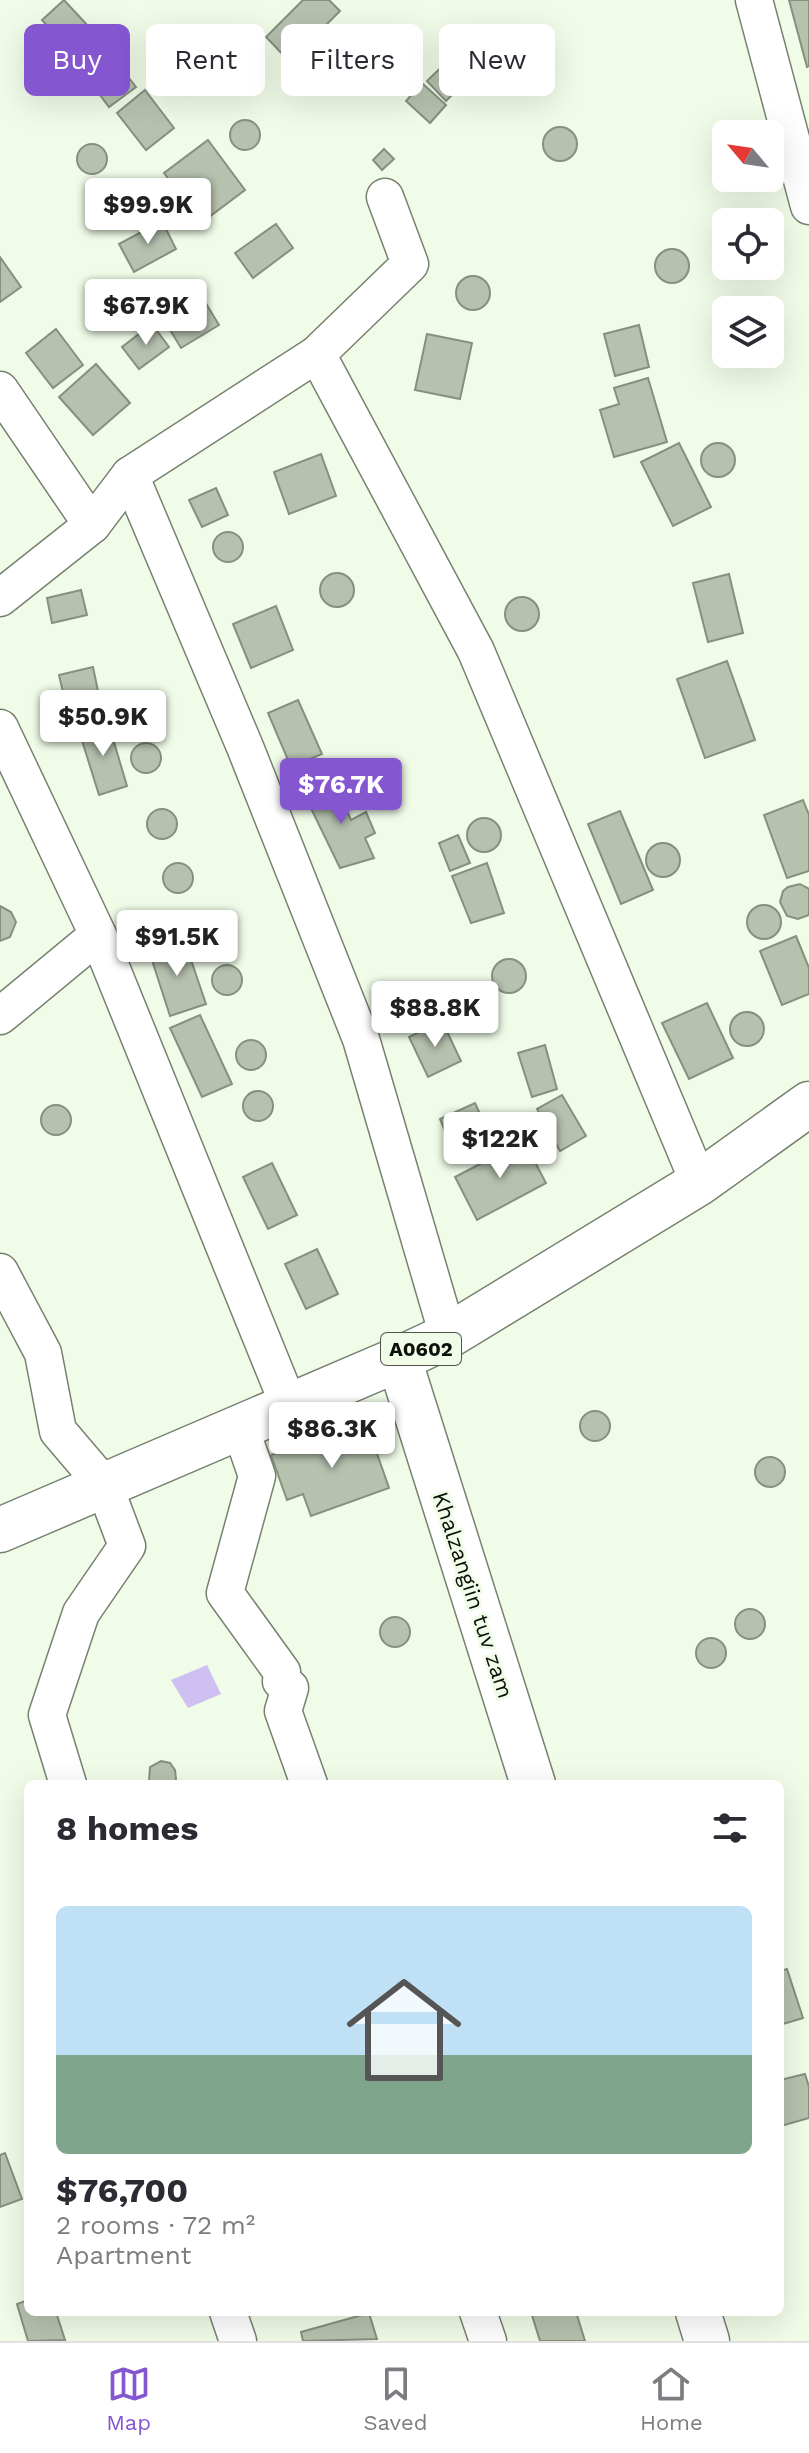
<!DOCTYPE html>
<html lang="en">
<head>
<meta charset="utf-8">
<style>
	:root { --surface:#fff; --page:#f2f2f3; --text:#2b2b33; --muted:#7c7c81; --line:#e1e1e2; --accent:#8456cf }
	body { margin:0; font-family:"Work Sans",sans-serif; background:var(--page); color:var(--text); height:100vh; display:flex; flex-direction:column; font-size:30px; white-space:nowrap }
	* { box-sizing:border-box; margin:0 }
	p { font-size:26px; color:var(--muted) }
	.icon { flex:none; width:44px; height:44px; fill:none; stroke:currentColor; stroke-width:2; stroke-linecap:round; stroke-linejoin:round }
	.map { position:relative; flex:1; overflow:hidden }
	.drawer { position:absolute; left:24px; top:1780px; width:760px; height:536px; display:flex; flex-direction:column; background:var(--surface); border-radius:12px; box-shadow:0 8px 32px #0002 }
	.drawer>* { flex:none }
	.banner { position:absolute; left:24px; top:24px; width:762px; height:72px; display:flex; gap:16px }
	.needle { width:52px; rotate:299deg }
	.controls { position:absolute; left:712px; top:120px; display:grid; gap:16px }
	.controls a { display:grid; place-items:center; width:72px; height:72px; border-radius:12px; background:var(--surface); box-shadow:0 8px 32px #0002; font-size:40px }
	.price { position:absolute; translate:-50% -68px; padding:0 18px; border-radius:8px; background:#fff; color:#222; font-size:26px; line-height:52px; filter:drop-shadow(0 2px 4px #0008) }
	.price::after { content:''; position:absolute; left:50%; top:48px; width:24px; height:18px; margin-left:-12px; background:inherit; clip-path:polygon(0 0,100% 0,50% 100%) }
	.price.active { background:var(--accent); color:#fff }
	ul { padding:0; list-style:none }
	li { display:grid; align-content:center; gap:16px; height:424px; padding:0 32px }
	li span { display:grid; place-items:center; height:248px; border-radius:12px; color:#555 }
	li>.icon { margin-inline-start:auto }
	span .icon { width:144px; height:144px; fill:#fffc; stroke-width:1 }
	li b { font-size:34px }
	h2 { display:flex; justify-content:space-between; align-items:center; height:96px; padding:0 32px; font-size:34px }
	.pill { padding:0 28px; border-radius:12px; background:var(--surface); box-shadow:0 8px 32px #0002; font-size:28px; line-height:72px }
	.pill.active { background:var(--accent); color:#fff }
	.menu { display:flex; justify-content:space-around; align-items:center; height:112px; border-top:2px solid var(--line); background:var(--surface); font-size:22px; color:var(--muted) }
	.menu a { display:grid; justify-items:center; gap:4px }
	.menu .active { color:var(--accent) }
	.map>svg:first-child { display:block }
	.water { fill:#cec0f1 }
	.building { fill:#b6c1ae; stroke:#86907f; stroke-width:2 }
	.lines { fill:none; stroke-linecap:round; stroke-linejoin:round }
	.minor-casing { stroke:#778170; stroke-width:39 }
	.tertiary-casing { stroke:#778170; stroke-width:47 }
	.trunk-casing { stroke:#778170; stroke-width:47 }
	.minor { stroke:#fff; stroke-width:36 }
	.tertiary { stroke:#fff; stroke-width:44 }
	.trunk { stroke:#fff; stroke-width:44 }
	.labels { text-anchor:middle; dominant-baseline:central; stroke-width:6; stroke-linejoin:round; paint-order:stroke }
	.shield { fill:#f0fce8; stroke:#50564c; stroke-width:2 }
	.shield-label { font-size:20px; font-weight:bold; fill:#0c0f09 }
	.street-label { font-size:22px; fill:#0c0f09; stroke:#f0fce8 }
</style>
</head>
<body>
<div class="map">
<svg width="809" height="2341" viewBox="0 0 809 2341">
	<rect width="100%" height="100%" fill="#f0fce8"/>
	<path class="water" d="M207 1665 221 1694 188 1708 171 1680Z"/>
	<g class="building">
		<path d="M64 0 102 41 78 61 42 20Z"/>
		<path d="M303 0H329L340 11 307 44 328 65 309 82 266 37Z"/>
		<path d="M789 0H809V66L807 67Z"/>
		<path d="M459 50 478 69 446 101 427 81Z"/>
		<path d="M108 51 136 87 109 107 82 71Z"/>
		<circle cx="50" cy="68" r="15"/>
		<path d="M422 83 446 105 430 123 406 101Z"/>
		<path d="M145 90 174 128 146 150 117 113Z"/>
		<circle cx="245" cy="135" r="15"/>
		<circle cx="560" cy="144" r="17"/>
		<path d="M208 140 245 190 201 223 164 173Z"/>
		<circle cx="92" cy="159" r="15"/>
		<path d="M384 149 394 159 382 170 373 160Z"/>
		<path d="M162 221 176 249 134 272 119 244Z"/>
		<path d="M276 224 293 248 253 278 235 253Z"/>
		<circle cx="672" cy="266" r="17"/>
		<path d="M0 257 21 287 0 302Z"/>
		<circle cx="473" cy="293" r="17"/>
		<path d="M199 292 219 325 181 348 161 315Z"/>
		<path d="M152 324 169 347 139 369 122 347Z"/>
		<path d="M639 325 649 367 615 376 604 334Z"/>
		<path d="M56 329 83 365 53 388 26 353Z"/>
		<path d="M427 334 472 343 460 399 415 390Z"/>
		<path d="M96 364 130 403 93 435 59 397Z"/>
		<path d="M648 378 667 442 614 457 600 410 619 404 614 388Z"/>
		<circle cx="718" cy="460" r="17"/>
		<path d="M679 443 711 507 673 526 641 462Z"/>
		<path d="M321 454 336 496 289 514 274 472Z"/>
		<path d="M216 488 228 515 202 527 189 500Z"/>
		<circle cx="228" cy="547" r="15"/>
		<circle cx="337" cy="590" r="17"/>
		<path d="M729 574 743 633 708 642 693 583Z"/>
		<path d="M81 590 87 615 52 623 47 598Z"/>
		<circle cx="522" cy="614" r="17"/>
		<path d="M276 606 293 650 251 668 233 624Z"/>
		<path d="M727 661 755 740 705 758 677 679Z"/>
		<path d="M93 667 103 715 70 722 59 675Z"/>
		<path d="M298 700 322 754 291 767 268 713Z"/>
		<path d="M108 722 127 786 99 795 79 731Z"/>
		<circle cx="146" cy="758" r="15"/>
		<path d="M334 781 351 820 366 812 375 833 365 838 374 858 340 868 304 794Z"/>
		<path d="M803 800 809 815V871L787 878 764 815Z"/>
		<circle cx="162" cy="824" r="15"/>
		<path d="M620 811 653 890 621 904 588 824Z"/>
		<circle cx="484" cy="835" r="17"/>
		<path d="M458 835 470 863 450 871 439 843Z"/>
		<circle cx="663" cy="860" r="17"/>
		<circle cx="178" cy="878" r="15"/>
		<path d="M487 863 504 913 471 923 452 876Z"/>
		<path d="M800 884 809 889V915L798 919 787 916 780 902 783 891 788 887Z"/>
		<circle cx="764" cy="922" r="17"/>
		<path d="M0 906 11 912 16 922 10 937 0 941Z"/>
		<path d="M796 936 809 968V994L782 1005 760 951Z"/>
		<path d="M184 939 206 1004 170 1016 149 951Z"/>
		<circle cx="509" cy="976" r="17"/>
		<circle cx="227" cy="980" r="15"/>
		<path d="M427 996 437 1020 415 1030 405 1006Z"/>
		<path d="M707 1003 733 1058 689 1079 662 1023Z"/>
		<circle cx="747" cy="1029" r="17"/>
		<path d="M200 1015 232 1084 202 1097 170 1028Z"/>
		<path d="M442 1021 461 1061 428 1077 409 1037Z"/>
		<circle cx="251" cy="1055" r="15"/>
		<path d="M545 1045 557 1089 532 1097 518 1053Z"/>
		<circle cx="258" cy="1106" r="15"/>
		<path d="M562 1095 586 1136 560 1151 537 1109Z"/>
		<path d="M475 1103 495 1148 458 1163 440 1119Z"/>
		<circle cx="56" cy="1120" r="15"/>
		<path d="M524 1141 546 1183 477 1220 455 1177Z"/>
		<path d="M272 1163 297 1215 268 1229 243 1177Z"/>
		<path d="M317 1249 338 1294 306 1309 285 1264Z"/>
		<circle cx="595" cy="1426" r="15"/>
		<path d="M366 1422 389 1488 311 1516 303 1494 287 1500 271 1455Z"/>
		<circle cx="770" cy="1472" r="15"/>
		<circle cx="750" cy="1624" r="15"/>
		<circle cx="395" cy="1632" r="15"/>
		<circle cx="711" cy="1653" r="15"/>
		<path d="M161 1761 170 1763 175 1770 176 1779 173 1784H151L149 1781 150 1767Z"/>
		<path d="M787 1969 803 2018 780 2025V1971Z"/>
		<path d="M805 2074 809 2087V2118L781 2126 780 2080Z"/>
		<path d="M5 2153 22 2199 0 2207V2155Z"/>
		<path d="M28 2300V2312H56L65 2340 28 2341 17 2304Z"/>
		<path d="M531 2312H576L585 2341H540Z"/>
		<path d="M369 2313 377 2339 303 2341 301 2332Z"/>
	</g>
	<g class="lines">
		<g class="minor-casing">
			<g id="minor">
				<path d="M754 0 809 206"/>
				<path d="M317 354 476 651 699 1183"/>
				<path d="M0 390 92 525"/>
				<path d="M130 475 245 747 361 1039 448 1336"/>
				<path d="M0 598 92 525 130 475 317 354 410 264 385 197"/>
				<path d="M0 728 98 935 289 1406"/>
				<path d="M0 1016 98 935"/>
				<path d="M0 1272 43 1353 58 1431 104 1485 127 1546 81 1613 47 1715 68 1784"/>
				<path d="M240 1427 257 1476 225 1593 282 1672 281 1681 290 1688 283 1711 309 1784"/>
				<path d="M228 2312 238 2341"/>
				<path d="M478 2312 488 2341"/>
			</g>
		</g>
		<g class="tertiary-casing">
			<g id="tertiary">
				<path d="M399 1359 533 1784"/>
				<path d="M698 2312 707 2341"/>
			</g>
		</g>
		<g class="trunk-casing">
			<path id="trunk" d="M0 1530 399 1359 448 1336 699 1183 809 1104"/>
		</g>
		<use href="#minor" class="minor"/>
		<use href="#tertiary" class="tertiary"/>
		<use href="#trunk" class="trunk"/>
	</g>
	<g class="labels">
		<rect class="shield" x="381" y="1333" width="80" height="32" rx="6"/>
		<g class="shield-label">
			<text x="421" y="1349">A0602</text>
		</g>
		<g class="street-label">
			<text transform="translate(473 1595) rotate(72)">Khalzangiin tuv zam</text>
		</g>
	</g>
</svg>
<div class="controls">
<a><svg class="needle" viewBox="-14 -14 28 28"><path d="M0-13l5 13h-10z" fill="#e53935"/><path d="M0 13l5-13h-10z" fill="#7c7c81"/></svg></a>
<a><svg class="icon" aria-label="locate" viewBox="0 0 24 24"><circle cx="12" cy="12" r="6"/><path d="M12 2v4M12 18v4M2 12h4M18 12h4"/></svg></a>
<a><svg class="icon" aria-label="layers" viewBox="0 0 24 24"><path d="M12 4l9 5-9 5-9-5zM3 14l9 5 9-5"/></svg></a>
</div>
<b class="price" style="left:148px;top:246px">$99.9K</b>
<b class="price" style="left:146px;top:347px">$67.9K</b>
<b class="price" style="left:103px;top:758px">$50.9K</b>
<b class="price active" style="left:341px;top:826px">$76.7K</b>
<b class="price" style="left:177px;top:978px">$91.5K</b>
<b class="price" style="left:435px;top:1049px">$88.8K</b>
<b class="price" style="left:500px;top:1180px">$122K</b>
<b class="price" style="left:332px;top:1470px">$86.3K</b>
<div class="banner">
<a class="pill active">Buy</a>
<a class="pill">Rent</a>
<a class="pill">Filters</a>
<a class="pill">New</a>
</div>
<section class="drawer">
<h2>8 homes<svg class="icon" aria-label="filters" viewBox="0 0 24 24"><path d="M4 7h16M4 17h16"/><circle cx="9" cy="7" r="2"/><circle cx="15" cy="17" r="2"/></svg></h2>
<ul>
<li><span style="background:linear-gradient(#bfe0f5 60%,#7fa58c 0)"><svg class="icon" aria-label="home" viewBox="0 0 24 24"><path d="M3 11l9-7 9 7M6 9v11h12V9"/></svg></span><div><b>$76,700</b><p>2 rooms · 72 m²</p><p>Apartment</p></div></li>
</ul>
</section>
</div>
<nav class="menu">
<a class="active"><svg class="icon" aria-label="map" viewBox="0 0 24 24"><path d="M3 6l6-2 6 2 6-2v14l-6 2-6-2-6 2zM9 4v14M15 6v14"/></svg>Map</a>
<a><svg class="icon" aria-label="saved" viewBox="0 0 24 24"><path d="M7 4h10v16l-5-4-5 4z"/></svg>Saved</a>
<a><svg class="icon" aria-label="home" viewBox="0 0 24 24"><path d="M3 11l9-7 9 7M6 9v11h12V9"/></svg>Home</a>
</nav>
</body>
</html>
